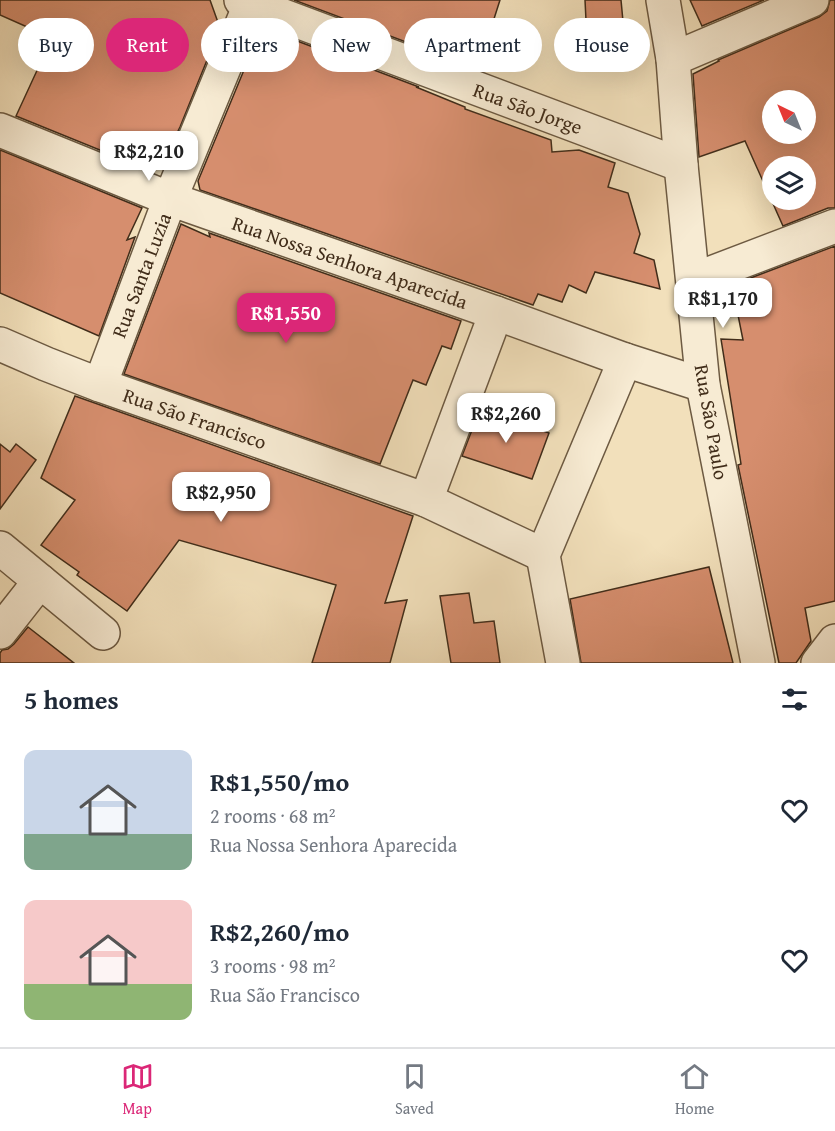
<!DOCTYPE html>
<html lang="en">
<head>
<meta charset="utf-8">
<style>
	:root { --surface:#fff; --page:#f6f6f7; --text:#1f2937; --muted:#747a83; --line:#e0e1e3; --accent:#db2777 }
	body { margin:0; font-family:"Gentium Book Plus",serif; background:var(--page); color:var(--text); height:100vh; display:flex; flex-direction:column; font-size:22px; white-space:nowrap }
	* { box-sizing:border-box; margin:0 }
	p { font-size:20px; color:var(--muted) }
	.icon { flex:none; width:33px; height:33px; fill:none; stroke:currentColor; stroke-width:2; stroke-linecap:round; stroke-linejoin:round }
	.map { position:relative; height:663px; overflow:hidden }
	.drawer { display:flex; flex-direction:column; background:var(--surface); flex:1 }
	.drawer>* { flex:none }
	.top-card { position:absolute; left:18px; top:18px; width:800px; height:54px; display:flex; gap:12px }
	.needle { width:39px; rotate:317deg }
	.tools { position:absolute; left:762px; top:90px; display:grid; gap:12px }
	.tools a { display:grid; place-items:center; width:54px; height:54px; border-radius:50%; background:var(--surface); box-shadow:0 6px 24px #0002; font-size:30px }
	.price { position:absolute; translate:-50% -51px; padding:0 14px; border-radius:12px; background:#fff; color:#222; font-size:20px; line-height:39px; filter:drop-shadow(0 2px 3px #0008) }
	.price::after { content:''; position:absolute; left:50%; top:36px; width:18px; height:14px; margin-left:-9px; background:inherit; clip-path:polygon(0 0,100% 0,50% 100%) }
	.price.active { background:var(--accent); color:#fff }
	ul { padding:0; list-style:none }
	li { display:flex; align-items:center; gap:18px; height:150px; padding:0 24px }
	li span { display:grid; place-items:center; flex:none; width:168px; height:120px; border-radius:12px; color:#555 }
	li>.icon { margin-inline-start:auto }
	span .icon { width:72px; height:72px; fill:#fffc; stroke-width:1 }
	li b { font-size:26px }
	h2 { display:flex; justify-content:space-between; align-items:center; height:72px; padding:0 24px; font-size:26px }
	.tag { padding:0 21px; border-radius:27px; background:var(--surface); box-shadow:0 6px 24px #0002; font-size:21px; line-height:54px }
	.tag.active { background:var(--accent); color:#fff }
	.tab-bar { display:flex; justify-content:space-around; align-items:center; height:84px; border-top:2px solid var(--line); background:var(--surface); font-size:16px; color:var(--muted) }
	.tab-bar a { display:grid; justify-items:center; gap:3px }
	.tab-bar .active { color:var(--accent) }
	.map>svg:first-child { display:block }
	.building { fill:#d68e6e; stroke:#412d1a; stroke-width:1.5; fill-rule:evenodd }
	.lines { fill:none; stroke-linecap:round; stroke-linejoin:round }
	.minor-casing { stroke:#6d5a42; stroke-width:36 }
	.minor { stroke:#f7ebd3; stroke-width:33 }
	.labels { text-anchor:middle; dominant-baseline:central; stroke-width:4.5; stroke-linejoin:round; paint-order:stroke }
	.street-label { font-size:20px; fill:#412d1a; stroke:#f7ebd3 }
</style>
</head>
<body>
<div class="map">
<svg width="835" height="663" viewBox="0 0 835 663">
	<rect width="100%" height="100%" fill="#f2e0bb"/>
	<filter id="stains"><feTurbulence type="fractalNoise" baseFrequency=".00333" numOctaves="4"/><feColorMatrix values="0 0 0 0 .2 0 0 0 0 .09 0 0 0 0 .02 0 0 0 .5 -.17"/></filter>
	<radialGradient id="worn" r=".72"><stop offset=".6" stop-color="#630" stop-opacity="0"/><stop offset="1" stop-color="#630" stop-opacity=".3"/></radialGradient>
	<g class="building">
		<path d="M0 0H210L220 28 180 127 162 164 149 170 16 116 52 38 0 15Z"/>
		<path d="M294 0H500L478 69Z"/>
		<path d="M585 0H621L627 64 597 68 596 60 588 61Z"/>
		<path d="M690 0H764L702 26Z"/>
		<path d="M830 0H835V208H828L783 226 745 141 699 157 693 74 719 61 718 60 819 17 827 11ZM772 100H806V134H772ZM772 166H806V200H772Z"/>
		<path d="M276 33 419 87H416L465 107V109L551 140 552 152 579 150 615 163 608 187 628 193 640 234 634 253 654 260 660 289 595 272 586 293 569 285 562 302 538 294 533 305 200 190 198 181 256 41Z"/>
		<path d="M0 150 142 208 127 240 135 237 99 336 0 293Z"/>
		<path d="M181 224 210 237 209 233 461 321 451 349 442 346 426 385 413 380 380 464 124 374Z"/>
		<path d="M835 246V601L805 608 811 641 796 663H779L738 465 741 464 721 339 743 340 732 285Z"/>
		<path d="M75 396 413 516 385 603 407 600 390 663H312L336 585 179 540 127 611 77 575 79 572 41 545 75 500 41 478Z"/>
		<path d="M480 409 549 433 532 479 462 456Z"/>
		<path d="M0 444 10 452 16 444 36 460 0 509Z"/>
		<path d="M709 567 733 663H581L570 599Z"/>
		<path d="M469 593 474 623 494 621 500 663H451L440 596Z"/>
		<path d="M28 627 74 663H0V653L2 650 8 649 14 644Z"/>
	</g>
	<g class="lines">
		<g class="minor-casing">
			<g id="minor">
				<path d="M241 0 681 165"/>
				<path d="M663 0 673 59 681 165 703 385 758 663"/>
				<path d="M673 59 812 0"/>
				<path d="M0 130 170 199 496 313 625 360 703 385"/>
				<path d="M693 280 835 226"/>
				<path d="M0 344 46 364 100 385 426 500 543 555"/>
				<path d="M100 385 170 199 252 0"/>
				<path d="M426 500 496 313"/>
				<path d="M0 548 103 633"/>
				<path d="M0 632 40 581"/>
				<path d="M563 663 543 555 625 360"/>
				<path d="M818 663 835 641"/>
			</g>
		</g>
		<use href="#minor" class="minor"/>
	</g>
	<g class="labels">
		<g class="street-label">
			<text transform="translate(528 108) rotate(20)">Rua São Jorge</text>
			<text transform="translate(350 262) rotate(19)">Rua Nossa Senhora Aparecida</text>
			<text transform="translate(141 275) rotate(-69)">Rua Santa Luzia</text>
			<text transform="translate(195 418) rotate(19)">Rua São Francisco</text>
			<text transform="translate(712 422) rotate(80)">Rua São Paulo</text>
		</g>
	</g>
	<rect width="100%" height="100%" filter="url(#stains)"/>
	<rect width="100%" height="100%" fill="url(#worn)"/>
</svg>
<div class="tools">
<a><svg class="needle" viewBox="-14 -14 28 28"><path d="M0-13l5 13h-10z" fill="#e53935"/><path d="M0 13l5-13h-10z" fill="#747a83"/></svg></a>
<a><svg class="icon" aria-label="layers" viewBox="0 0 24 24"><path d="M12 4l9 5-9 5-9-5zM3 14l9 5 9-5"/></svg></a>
</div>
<b class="price" style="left:149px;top:182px">R$2,210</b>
<b class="price" style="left:723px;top:329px">R$1,170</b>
<b class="price active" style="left:286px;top:344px">R$1,550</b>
<b class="price" style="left:506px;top:444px">R$2,260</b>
<b class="price" style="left:221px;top:523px">R$2,950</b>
<div class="top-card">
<a class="tag">Buy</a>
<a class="tag active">Rent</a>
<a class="tag">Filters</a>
<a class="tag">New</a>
<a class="tag">Apartment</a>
<a class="tag">House</a>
</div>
</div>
<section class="drawer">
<h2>5 homes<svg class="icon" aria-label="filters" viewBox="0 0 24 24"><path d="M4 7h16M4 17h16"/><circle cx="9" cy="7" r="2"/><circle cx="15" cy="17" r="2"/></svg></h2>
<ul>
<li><span style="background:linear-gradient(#c9d6e8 70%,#7fa58c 0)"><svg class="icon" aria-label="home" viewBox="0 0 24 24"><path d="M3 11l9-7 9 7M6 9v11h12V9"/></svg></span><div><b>R$1,550/mo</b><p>2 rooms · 68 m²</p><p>Rua Nossa Senhora Aparecida</p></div><svg class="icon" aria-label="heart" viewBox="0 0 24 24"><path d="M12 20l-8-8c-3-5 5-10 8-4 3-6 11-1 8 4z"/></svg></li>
<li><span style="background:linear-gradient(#f6c9c9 70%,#8fb573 0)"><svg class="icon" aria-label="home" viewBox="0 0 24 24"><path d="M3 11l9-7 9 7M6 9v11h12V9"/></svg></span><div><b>R$2,260/mo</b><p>3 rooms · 98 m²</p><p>Rua São Francisco</p></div><svg class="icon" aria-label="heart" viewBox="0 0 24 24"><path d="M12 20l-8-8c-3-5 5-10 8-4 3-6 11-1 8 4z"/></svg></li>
</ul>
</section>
<nav class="tab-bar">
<a class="active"><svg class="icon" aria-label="map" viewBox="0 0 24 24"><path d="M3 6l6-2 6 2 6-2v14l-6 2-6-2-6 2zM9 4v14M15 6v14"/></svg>Map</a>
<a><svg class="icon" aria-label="saved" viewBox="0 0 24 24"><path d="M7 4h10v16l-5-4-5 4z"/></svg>Saved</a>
<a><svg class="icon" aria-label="home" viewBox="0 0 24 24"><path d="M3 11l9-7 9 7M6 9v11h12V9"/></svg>Home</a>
</nav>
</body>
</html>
